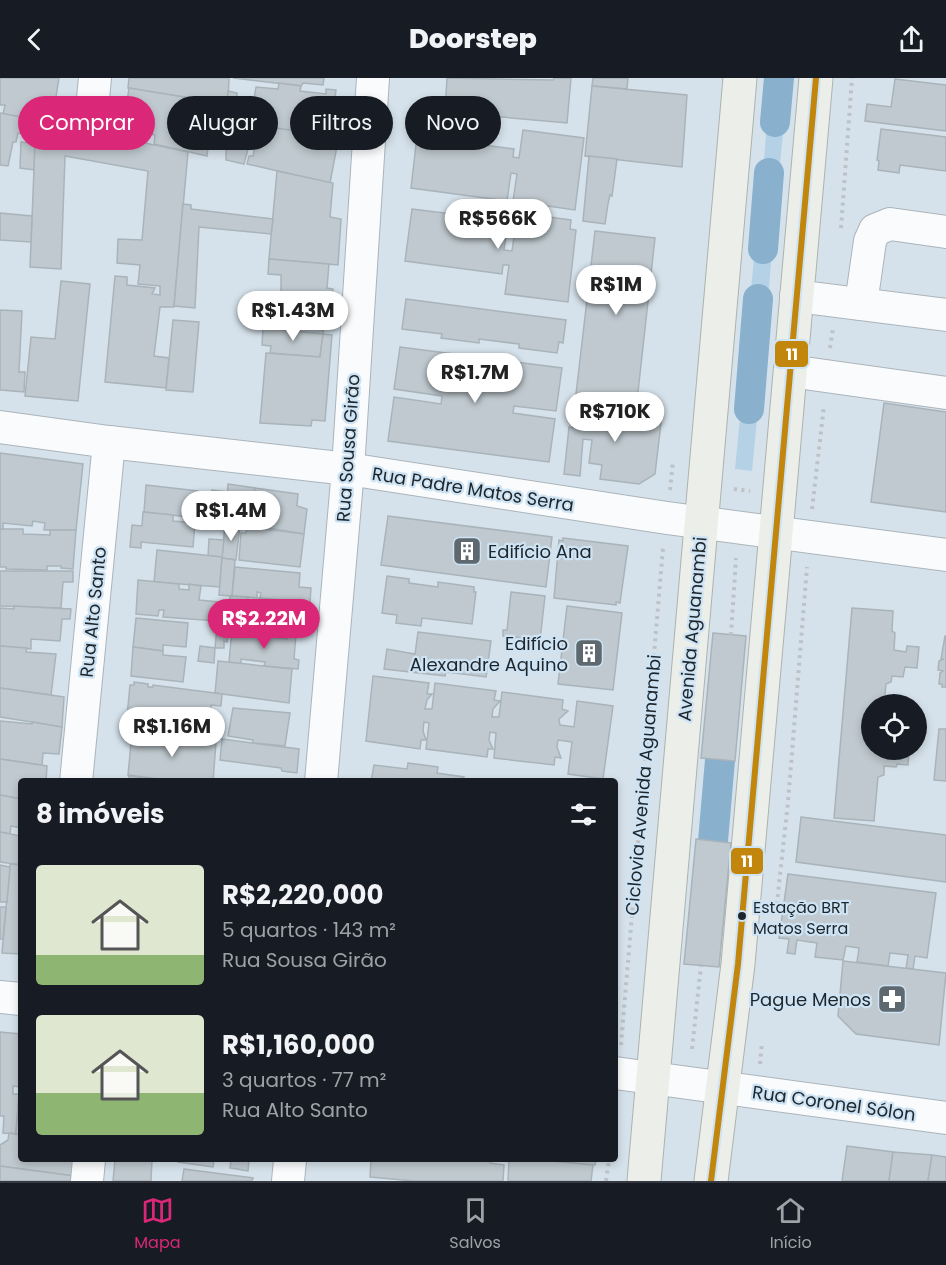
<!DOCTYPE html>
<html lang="pt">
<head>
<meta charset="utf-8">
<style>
	:root { --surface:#171b24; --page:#20242c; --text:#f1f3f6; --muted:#9ea1a6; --line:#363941; --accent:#db2777 }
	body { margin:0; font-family:Poppins,sans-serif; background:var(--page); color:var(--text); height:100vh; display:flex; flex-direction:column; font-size:22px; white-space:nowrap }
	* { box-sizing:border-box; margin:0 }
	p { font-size:20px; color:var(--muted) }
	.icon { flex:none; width:33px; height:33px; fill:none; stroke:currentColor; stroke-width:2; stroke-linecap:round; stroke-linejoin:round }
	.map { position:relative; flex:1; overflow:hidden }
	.drawer { position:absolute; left:18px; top:700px; width:600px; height:384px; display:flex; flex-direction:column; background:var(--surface); border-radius:6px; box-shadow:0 3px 9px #0003 }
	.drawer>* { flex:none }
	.guide { position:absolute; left:18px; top:18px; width:600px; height:54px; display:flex; gap:12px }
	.fabs { position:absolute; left:861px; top:616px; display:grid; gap:12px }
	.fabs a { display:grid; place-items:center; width:66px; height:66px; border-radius:50%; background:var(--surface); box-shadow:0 3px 9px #0003; font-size:30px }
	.price { position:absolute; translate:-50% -51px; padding:0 14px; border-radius:21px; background:#fff; color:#222; font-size:20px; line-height:39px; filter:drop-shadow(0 2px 3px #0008) }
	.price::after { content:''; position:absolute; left:50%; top:36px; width:18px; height:14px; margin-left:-9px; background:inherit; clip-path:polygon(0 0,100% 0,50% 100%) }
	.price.current { background:var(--accent); color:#fff }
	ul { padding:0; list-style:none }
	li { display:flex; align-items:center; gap:18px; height:150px; padding:0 18px }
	li span { display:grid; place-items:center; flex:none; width:168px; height:120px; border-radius:6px; color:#555 }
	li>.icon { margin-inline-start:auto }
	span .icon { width:72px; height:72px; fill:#fffc; stroke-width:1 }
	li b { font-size:26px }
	h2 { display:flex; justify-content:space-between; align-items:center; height:72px; padding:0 18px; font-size:26px }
	.pill { padding:0 21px; border-radius:27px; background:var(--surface); box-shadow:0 3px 9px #0003; font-size:21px; line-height:54px }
	.pill.current { background:var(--accent); color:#fff }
	header { display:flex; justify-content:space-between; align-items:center; height:78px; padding:0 18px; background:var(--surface); font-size:27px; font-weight:800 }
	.tab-bar { display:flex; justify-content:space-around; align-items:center; height:84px; border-top:2px solid var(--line); background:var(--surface); font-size:16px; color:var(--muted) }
	.tab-bar a { display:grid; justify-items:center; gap:3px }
	.tab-bar .current { color:var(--accent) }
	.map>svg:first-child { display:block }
	.green { fill:#b5d1e6 }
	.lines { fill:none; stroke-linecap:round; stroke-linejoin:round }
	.canal { stroke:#89b0cd; stroke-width:30 }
	.building { fill:#bfc9cf; stroke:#a9b3ba; stroke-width:1.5 }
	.minor-casing { stroke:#abb4bb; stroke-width:34 }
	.major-casing { stroke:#acb3ad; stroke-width:35 }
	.path { stroke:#bec2c6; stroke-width:4; stroke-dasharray:3 4.5; stroke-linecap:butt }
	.minor { stroke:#f9fbfc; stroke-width:32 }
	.major { stroke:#eceeea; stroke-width:33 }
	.bus-1-casing { stroke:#cee3f3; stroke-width:10 }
	.bus-1 { stroke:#c1860b; stroke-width:6 }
	.bus-dot { fill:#1e262c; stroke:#cee3f3; stroke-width:2 }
	.labels { text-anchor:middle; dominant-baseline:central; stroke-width:4.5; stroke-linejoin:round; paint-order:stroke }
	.bus-label { font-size:16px; fill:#1e262c; stroke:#cee3f3; text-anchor:start }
	.street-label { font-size:18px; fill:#1e262c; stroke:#cee3f3 }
	.poi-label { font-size:18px; fill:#1e262c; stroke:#cee3f3; text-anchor:end }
	.line-badge { stroke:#cee3f3; stroke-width:2 }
	.badge-label { font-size:16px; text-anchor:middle; font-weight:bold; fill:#fff }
</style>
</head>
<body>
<header><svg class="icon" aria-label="back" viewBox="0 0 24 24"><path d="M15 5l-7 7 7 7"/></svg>Doorstep<svg class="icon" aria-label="share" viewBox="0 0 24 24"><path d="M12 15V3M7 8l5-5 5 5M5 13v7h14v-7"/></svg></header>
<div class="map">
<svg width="946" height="1103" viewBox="0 0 946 1103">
	<rect width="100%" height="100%" fill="#d6e2eb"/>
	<g class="green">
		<path d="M767 43 784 45 779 96 763 95Z"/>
		<path d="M755 170 772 172 768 222 750 221Z"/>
		<path d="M741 330 758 331 752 393 735 391Z"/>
	</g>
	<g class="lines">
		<g class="canal">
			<path d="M775 44 779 0"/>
			<path d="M763 171 769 95"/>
			<path d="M749 331 758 221"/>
			<path d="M713 763 720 682"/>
		</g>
	</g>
	<g class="building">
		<path d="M0 0H59L52 44 3 36 5 27H0Z"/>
		<path d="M129 0H229L228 26 128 10Z"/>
		<path d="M233 0H324L323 7 303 5 301 8Z"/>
		<path d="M447 0 553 2 554 0H571L567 45 445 34Z"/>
		<path d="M593 0H628L627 11 592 8Z"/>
		<path d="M895 1 946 7V53L865 43 867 26 891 29Z"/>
		<path d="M279 5 301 8 300 13 326 16V11L336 12 330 57 269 50 270 40 254 38 253 47 227 44 228 13 237 15V19L254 21 256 9 278 11Z"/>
		<path d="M592 8 687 17 682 89 585 78Z"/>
		<path d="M129 10 214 24 207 78 154 66 155 57 143 55 142 64 122 59Z"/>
		<path d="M0 35 36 42 34 92 20 90 21 64 29 65 30 57 18 55 16 64H13L8 88 0 87Z"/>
		<path d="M36 42 188 74 174 229H160L154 278 169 280 166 310 105 304 115 198 127 199V207L155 210 152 216 160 217V208L138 206 140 187 117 185 118 161 142 162 148 93 65 78 61 191 30 189Z"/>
		<path d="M258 48 339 58 330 105 247 86 249 78H253Z"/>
		<path d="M881 51 946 59V93L900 87 899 95 878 92 879 83 877 82Z"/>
		<path d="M523 52 584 60 575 132 513 123 517 96 511 95 507 123 411 110 417 58 514 71 513 79 519 80Z"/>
		<path d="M226 67 248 71 244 86 226 82Z"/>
		<path d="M589 78 617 81 612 118 610 117 608 126 605 146 583 143Z"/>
		<path d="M277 93 333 105 330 139 341 141 338 187 269 181Z"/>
		<path d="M183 126 191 127V131L273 141 271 156 199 149 195 230 174 228Z"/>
		<path d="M412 131 508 143 504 172 512 173 516 144 533 147 534 137 571 142 570 151 576 152 568 224 505 216 509 187H503L502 196 405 183Z"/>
		<path d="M0 135 32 138 31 164 0 162Z"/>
		<path d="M595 153 655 160 637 323 576 316Z"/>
		<path d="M269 181 329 186 327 210 333 211 331 230H325L323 256 266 250 269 219H281V197L268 196Z"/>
		<path d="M61 203 90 206 78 323 25 318 31 259 55 261Z"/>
		<path d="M406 221 566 242 563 265 559 264 557 275 519 270V266L479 261V265L441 260 442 256 402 251Z"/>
		<path d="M0 232 22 233 19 294H25L24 314 0 312Z"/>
		<path d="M173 242 199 244 193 314 166 312Z"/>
		<path d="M263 250 323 256 320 279 270 275 271 268 262 267Z"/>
		<path d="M323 256 332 257 325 343 312 342 311 348 260 345 266 275 320 279Z"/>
		<path d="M400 269 562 290 556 333 514 328 513 335 555 341 549 384 388 363 394 319 441 326 442 318 394 311Z"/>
		<path d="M580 324 662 337 655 396 639 406 600 401 602 387 589 385 592 362 583 361 580 398 564 396 569 349 576 350Z"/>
		<path d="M884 325 946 334V434L871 424Z"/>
		<path d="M0 375 83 386 76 452H44L45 445 33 443 32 448 3 445V451H0Z"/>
		<path d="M228 406 255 410 253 432 248 431 249 424 239 422 238 430H241L240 448 225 446Z"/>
		<path d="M146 407 198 413 197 426 211 427 212 412 227 414 225 443 144 434Z"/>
		<path d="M255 410 298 416 297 428 307 431 304 456 251 447Z"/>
		<path d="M143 434 173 437V443L195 445 193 469 141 464V470L130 469 132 447 142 448Z"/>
		<path d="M388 438 552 459 546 509 381 487Z"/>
		<path d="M225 446 240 448 236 482 222 480Z"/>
		<path d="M247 449 304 456 300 489 239 482 241 455H246Z"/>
		<path d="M0 451H23V456L50 457V452H76L73 491 61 490V488H47V492L6 491V489H0Z"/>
		<path d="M563 460 628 468 620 525 616 524V527L554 520 559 462 563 463Z"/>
		<path d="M209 461 224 462 222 479 208 478Z"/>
		<path d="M157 472 222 479 220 509 154 504Z"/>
		<path d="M222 480 235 482 232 518 219 517Z"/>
		<path d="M235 489 300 495 299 509 311 510 310 525 260 520 261 515 257 514V520L232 518Z"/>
		<path d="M0 493H73V504H63L61 530 0 528Z"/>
		<path d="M387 498 409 501V505L438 509V504L474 509V514H476L472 546 422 540 421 548 396 545 397 537 382 535Z"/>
		<path d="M138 502 179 506V511L189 512V506L201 508 199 522 219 524 217 543 163 539 164 532H159L158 538 136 536Z"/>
		<path d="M511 514 545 518 540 562 503 558V552H507Z"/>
		<path d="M230 518 248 519V524L258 525 259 520 264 521 263 526H267V521L299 524 296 551 287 550V553L269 550 268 555 256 553 257 548 244 547V552L217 549 218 525 229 527Z"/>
		<path d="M14 528 71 531 70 541H62L60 563 31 561V571L0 568V530L14 531Z"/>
		<path d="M567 528 622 535 613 612 558 606Z"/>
		<path d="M852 530 893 533 892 553 895 555 894 572 906 574 907 568 919 569 917 590 905 589 903 599 892 598 891 604 886 606 884 627H872V672H909L908 687 897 686 896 689 884 688V697L878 699 874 743 834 740Z"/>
		<path d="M136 540 188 545 186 569 163 567V573L133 569Z"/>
		<path d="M217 549 229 550 227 564 224 563V570H215Z"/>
		<path d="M232 551 244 552 243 557 256 559 257 553 268 555V559L287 561V556L296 557 294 581 299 582 298 591 264 588 265 584 241 581V586L229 584Z"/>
		<path d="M418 554 491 563 486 599 446 594 445 598 384 591 387 571 415 576Z"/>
		<path d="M713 555 746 558 735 683 701 680Z"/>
		<path d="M945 558H946V609H942V606H939L940 595 943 593 938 592 939 583 944 581H941Z"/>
		<path d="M0 568 27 570 26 574 56 576 51 617 0 610Z"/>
		<path d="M200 568 215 570 214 585 198 583Z"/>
		<path d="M133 569 163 573V577L186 579 183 604 131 598Z"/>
		<path d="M218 583 292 591 289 625 215 615Z"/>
		<path d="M373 598 429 605 427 616H432L427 622 425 631H432L435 605 496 613 494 622 500 623 493 631 492 639H499L502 614 563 622 562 631 568 633 559 641 560 647 574 649 577 623 613 628 603 701 568 696 572 664 558 662 557 669 561 680 555 679 554 687 494 680 496 655 490 654 489 662 493 671H488L487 679 426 671 429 645 424 644 423 653 426 662H421L420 671 366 663Z"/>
		<path d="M134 604 148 606V609H153V607L222 616 221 628 211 627 208 649 218 650 217 661 187 656 188 649 176 647 175 655 159 653 160 645 148 644 147 652 126 649 130 607H134Z"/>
		<path d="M0 610 64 619 62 649 0 639Z"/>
		<path d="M233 630 290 635 285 668 253 665V662L228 658Z"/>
		<path d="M0 643 32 646V644L62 649 59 676 43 675 42 687 0 681Z"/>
		<path d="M939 651H946V703L934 702Z"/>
		<path d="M132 654 216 664 213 704H181L128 697Z"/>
		<path d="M222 661 299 671 297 695 282 693 281 690 220 682Z"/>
		<path d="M0 681 47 688 46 704H21V721L0 717Z"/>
		<path d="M408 685 438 689 437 695 464 699 463 704H371L374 687 407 691Z"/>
		<path d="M129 697 130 698 181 704H128Z"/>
		<path d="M0 717 21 721V750L11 748 10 756 0 754Z"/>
		<path d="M801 739 946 757V804L796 784Z"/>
		<path d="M0 754 21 758V787L0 784Z"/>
		<path d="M696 761 731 765 719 889 684 886Z"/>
		<path d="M10 786 21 787V876L2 875Z"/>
		<path d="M0 787 10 789 7 824H0Z"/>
		<path d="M788 796 936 815 927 880 915 878 913 891 906 890 908 877 890 875 888 888 857 884 859 870 846 868 843 882 815 879 817 865 797 862 795 876 787 875 789 861 779 860Z"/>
		<path d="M0 829H6L3 861H0Z"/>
		<path d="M843 883 946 895 939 967 856 956 838 938Z"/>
		<path d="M0 954 21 956 20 1009 13 1008V1016H19L16 1056 3 1055 4 1038H0Z"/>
		<path d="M21 990V1057L16 1056Z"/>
		<path d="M9 1055 21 1057V1082H74V1098L0 1088V1067L8 1062Z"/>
		<path d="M847 1068 893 1074 889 1103H842Z"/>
		<path d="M893 1074 932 1077 928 1103H889Z"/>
		<path d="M932 1077 946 1079V1103H928Z"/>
		<path d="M115 1082H152L151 1103H113Z"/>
		<path d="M178 1082H214L213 1089 178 1084Z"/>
		<path d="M225 1082H253H249L248 1093 230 1090 231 1082Z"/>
		<path d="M371 1082H491L490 1085 504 1087 503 1103H414L370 1099Z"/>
		<path d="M509 1082H542L593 1087 591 1103H508Z"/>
		<path d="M555 1082H596L595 1087 555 1083Z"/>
		<path d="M0 1088 74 1098 73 1103H0Z"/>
		<path d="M184 1091 253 1100 252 1103H182Z"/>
	</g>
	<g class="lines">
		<g class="minor-casing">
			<g id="minor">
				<path d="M91 41 95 0"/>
				<path d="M796 218 946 237"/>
				<path d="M861 226 870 163 875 152 890 146 946 154"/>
				<path d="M790 293 946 315"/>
				<path d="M0 349 109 364 348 391 667 440 946 477"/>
				<path d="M76 704 109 364"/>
				<path d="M321 704 348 391 373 0"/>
				<path d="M0 919 21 921"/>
				<path d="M615 995 946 1040"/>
				<path d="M87 1103 89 1082"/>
				<path d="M288 1103 290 1082"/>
			</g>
		</g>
		<g class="major-casing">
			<g id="major">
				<path d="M644 1103 740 0"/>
				<path d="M711 1103 738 886 816 0"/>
			</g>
		</g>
		<g class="path">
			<path d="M841 150 852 0"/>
			<path d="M830 270 833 250"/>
			<path d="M734 411 750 413"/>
			<path d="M670 412 673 383"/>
			<path d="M812 431 824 328"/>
			<path d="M731 557 736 480"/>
			<path d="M776 834 788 724 807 489"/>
			<path d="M621 967 663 470"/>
			<path d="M692 971 701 888"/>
			<path d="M760 986 762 964"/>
			<path d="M606 1103 609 1082"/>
		</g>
		<use href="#minor" class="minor"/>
		<use href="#major" class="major"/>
		<g class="bus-1-casing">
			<path id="bus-1" d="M711 1103 738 886 816 0"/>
		</g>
		<use href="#bus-1" class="bus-1"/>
	</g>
	<defs>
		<g id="building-square" transform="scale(1.5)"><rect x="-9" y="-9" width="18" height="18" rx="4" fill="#5e686f" stroke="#cee3f3"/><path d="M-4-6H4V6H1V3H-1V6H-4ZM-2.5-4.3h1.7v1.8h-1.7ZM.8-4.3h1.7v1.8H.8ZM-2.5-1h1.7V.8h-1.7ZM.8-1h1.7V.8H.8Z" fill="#fff"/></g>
		<g id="pharmacy-square" transform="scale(1.5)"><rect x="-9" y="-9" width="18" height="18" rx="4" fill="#5e686f" stroke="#cee3f3"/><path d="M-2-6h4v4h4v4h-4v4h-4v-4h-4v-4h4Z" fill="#fff"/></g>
	</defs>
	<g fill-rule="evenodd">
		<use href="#building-square" x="467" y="473"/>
		<use href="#building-square" x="589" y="575"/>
		<use href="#pharmacy-square" x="892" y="921"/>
	</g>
	<circle class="bus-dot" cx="742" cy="838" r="5"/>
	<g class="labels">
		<g class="bus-label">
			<text x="753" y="829">Estação BRT<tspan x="753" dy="21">Matos Serra</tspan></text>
		</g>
		<g class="street-label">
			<text transform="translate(348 370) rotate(-86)">Rua Sousa Girão</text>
			<text transform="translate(473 411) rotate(9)">Rua Padre Matos Serra</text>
			<text transform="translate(93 534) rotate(-84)">Rua Alto Santo</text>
			<text transform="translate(692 551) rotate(-85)">Avenida Aguanambi</text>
			<text transform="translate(643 707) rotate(-85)">Ciclovia Avenida Aguanambi</text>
			<text transform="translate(834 1025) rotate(8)">Rua Coronel Sólon</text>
		</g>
		<g class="poi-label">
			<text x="488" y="473" text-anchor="start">Edifício Ana</text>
			<text x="568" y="565">Edifício<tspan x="568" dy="21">Alexandre Aquino</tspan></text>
			<text x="871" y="921">Pague Menos</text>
		</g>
	</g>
	<g class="line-badge">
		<rect x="774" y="262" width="35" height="28" rx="6" fill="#c1860b"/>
		<rect x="730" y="769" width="34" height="28" rx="6" fill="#c1860b"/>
	</g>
	<g class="badge-label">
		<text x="792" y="282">11</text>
		<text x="747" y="789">11</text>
	</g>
</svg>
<div class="fabs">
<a><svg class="icon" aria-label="locate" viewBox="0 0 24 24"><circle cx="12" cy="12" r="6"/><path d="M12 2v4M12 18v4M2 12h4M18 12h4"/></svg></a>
</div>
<b class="price" style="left:498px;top:172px">R$566K</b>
<b class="price" style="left:616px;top:238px">R$1M</b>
<b class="price" style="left:293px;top:264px">R$1.43M</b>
<b class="price" style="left:475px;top:326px">R$1.7M</b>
<b class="price" style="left:615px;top:365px">R$710K</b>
<b class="price" style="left:231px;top:464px">R$1.4M</b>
<b class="price current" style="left:264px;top:572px">R$2.22M</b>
<b class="price" style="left:172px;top:680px">R$1.16M</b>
<div class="guide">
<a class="pill current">Comprar</a>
<a class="pill">Alugar</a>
<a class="pill">Filtros</a>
<a class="pill">Novo</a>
</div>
<section class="drawer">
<h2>8 imóveis<svg class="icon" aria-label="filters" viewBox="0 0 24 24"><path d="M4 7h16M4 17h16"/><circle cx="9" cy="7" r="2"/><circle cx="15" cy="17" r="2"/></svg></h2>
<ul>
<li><span style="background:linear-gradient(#dfe7d0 75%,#8fb573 0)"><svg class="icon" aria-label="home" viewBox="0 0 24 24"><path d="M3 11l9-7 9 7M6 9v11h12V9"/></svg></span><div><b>R$2,220,000</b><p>5 quartos · 143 m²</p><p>Rua Sousa Girão</p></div></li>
<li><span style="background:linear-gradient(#dfe7d0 65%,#8fb573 0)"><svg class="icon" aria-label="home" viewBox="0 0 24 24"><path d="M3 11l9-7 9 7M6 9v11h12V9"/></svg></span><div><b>R$1,160,000</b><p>3 quartos · 77 m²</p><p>Rua Alto Santo</p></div></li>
</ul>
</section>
</div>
<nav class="tab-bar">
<a class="current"><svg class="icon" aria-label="map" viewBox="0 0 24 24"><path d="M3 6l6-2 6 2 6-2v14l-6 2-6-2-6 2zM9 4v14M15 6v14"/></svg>Mapa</a>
<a><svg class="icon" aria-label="saved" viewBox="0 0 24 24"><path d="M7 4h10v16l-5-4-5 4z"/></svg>Salvos</a>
<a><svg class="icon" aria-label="home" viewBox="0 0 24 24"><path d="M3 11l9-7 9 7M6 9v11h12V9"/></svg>Início</a>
</nav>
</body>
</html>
